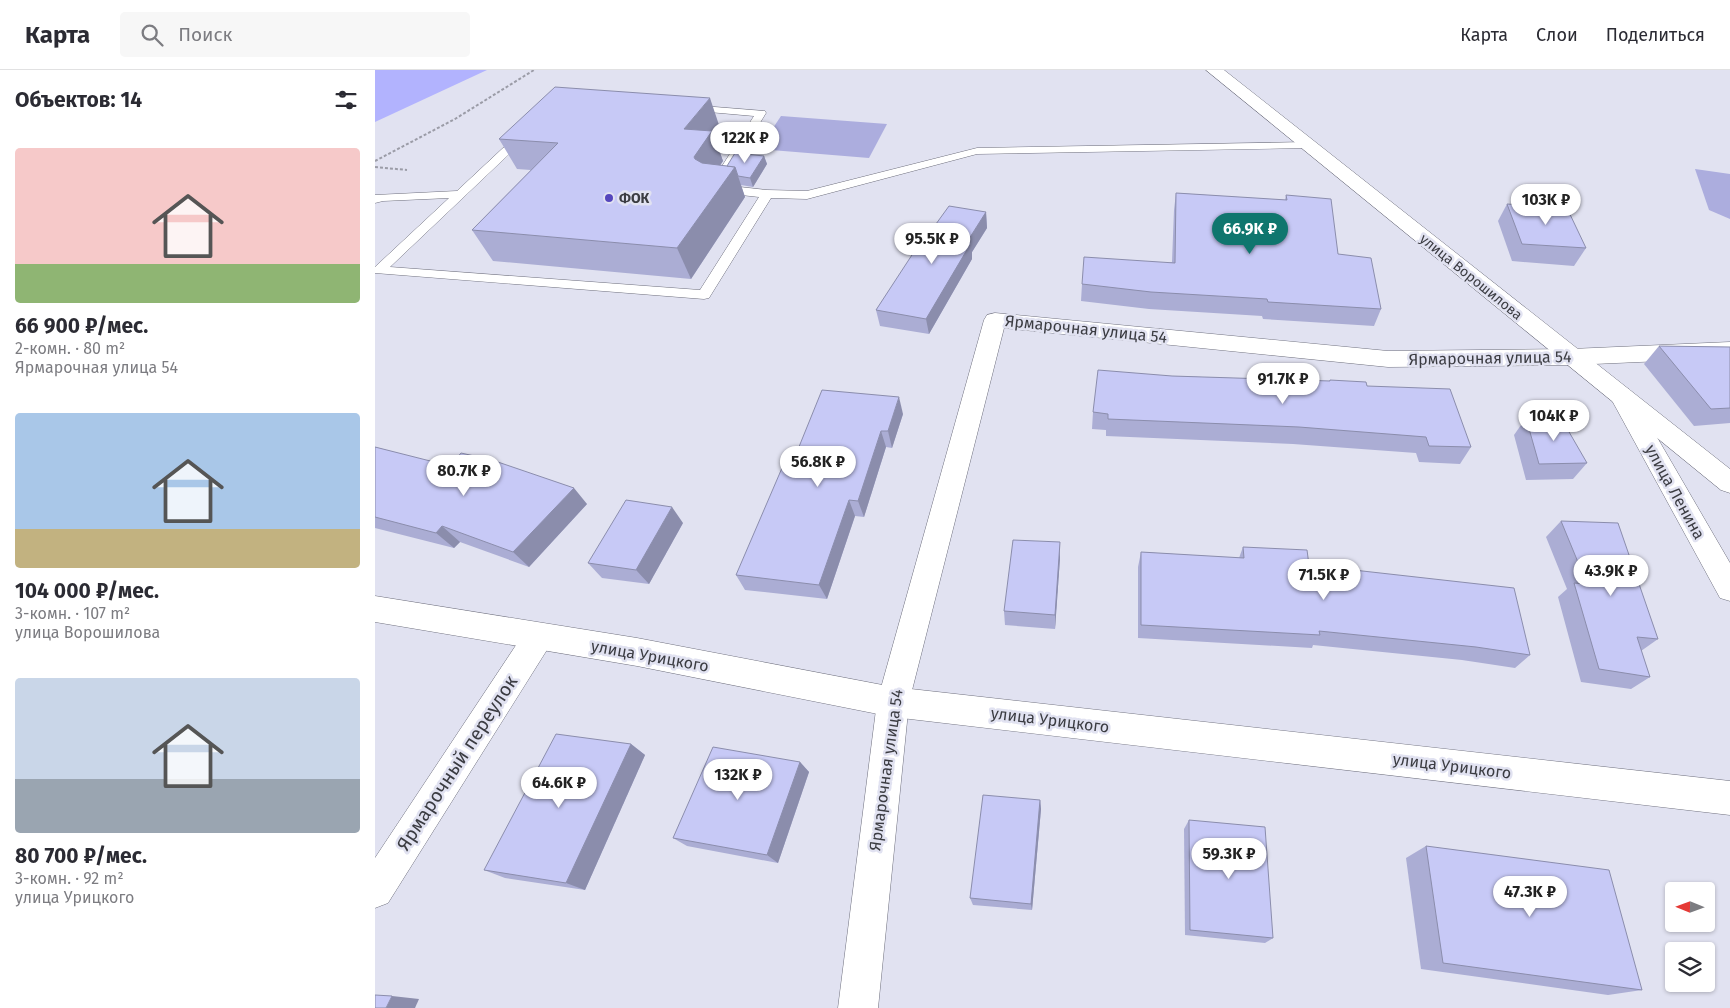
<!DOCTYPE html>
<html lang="ru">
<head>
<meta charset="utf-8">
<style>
	:root { --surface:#fff; --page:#f7f7f7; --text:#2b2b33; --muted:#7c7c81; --line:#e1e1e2; --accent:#0f766e }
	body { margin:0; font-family:"Fira Sans",sans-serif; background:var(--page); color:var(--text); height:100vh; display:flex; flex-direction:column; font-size:19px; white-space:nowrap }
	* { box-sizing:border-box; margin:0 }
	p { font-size:16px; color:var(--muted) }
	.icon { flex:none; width:28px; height:28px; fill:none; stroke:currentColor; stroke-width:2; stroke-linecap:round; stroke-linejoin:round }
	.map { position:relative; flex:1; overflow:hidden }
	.details { display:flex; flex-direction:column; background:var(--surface); width:375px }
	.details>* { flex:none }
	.needle { width:32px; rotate:271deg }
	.controls { position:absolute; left:1290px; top:812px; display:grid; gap:10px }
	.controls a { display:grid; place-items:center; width:50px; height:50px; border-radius:5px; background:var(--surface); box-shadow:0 1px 4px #0004; font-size:25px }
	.price { position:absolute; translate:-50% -42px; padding:0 11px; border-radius:18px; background:#fff; color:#222; font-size:16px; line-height:32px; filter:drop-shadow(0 1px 2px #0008) }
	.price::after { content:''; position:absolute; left:50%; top:30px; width:15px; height:11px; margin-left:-8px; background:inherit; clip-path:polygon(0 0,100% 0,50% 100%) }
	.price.on { background:var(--accent); color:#fff }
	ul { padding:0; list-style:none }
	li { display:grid; align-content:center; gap:10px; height:265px; padding:0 15px }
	li span { display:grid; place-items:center; height:155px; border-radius:5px; color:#555 }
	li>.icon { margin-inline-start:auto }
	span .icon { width:90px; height:90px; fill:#fffc; stroke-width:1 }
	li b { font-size:21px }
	h2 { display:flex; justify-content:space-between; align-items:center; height:60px; padding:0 15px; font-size:21px }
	header { display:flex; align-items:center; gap:30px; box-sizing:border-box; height:70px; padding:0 25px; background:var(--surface); border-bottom:1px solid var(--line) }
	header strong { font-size:24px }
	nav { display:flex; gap:28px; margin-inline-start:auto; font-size:18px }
	.search { width:350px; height:45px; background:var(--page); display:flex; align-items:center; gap:12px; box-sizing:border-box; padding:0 18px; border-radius:5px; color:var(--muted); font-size:19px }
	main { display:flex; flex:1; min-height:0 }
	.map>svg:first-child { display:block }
	.green { fill:#acadde }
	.water { fill:#b2b3fe }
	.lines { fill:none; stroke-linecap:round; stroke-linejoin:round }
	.lane-casing { stroke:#6e6f7d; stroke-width:1 }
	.street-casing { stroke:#6e6f7d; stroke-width:1 }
	.secondary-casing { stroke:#6e6f7d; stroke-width:1 }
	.path { stroke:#9b9ca7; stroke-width:2; stroke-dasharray:3 2; stroke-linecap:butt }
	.lane { fill:#fff; fill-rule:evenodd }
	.street { fill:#fff; fill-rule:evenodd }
	.secondary { fill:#fff; fill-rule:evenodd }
	.wall { fill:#abadd4 }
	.shaded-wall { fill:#8b8dac }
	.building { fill:#c7c9f6; stroke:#8b8dac }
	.poi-dot { fill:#5546bd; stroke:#e1e2f1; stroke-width:2 }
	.labels { text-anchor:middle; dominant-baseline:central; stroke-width:5; stroke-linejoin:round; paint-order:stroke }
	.far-poi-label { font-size:14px; font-weight:bold; fill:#3b3c42; stroke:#e1e2f1; text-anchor:start }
	.far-street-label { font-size:14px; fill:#3b3c42; stroke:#e1e2f1 }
	.street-label { font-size:16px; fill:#3b3c42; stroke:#e1e2f1 }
	.near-street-label { font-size:19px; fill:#3b3c42; stroke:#e1e2f1 }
</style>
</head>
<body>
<header>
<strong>Карта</strong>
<div class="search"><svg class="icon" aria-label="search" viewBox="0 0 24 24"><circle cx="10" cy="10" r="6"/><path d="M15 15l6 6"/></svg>Поиск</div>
<nav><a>Карта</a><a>Слои</a><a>Поделиться</a></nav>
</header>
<main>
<section class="details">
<h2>Объектов: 14<svg class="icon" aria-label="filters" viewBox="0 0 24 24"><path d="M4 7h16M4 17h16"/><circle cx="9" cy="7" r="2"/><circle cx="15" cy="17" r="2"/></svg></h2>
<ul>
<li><span style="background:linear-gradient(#f6c9c9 75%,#8fb573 0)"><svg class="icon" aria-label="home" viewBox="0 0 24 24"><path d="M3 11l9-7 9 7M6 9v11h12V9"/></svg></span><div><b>66 900 ₽/мес.</b><p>2-комн. · 80 m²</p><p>Ярмарочная улица 54</p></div></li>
<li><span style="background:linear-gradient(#a9c7e8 75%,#c2b280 0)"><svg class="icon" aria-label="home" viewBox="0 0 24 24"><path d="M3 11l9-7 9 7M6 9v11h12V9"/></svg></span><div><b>104 000 ₽/мес.</b><p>3-комн. · 107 m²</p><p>улица Ворошилова</p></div></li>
<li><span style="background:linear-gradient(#c9d6e8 65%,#9aa5b1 0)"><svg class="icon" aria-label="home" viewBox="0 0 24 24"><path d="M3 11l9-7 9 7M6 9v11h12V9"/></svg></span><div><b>80 700 ₽/мес.</b><p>3-комн. · 92 m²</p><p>улица Урицкого</p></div></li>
</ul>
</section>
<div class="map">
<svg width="1355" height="938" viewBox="0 0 1355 938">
	<rect width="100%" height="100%" fill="#e1e2f1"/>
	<g class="green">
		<path d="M406 46 512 54 494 88 384 79Z"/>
		<path d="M1320 99 1355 104V149L1334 140Z"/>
	</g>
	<path class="water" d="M0 0H112L0 52Z"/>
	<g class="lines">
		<g class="lane-casing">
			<path id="lane" d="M315 35 390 41 391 43 347 115 392 120 432 121 602 78 932 72 938 75 932 78 602 84 432 129 396 128 334 228 329 229 0 203V197L74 128 8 131 0 133V125L82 121 144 63 148 62 153 65 152 67 15 197 325 220 384 127 339 122 333 118 379 46 311 40 310 38 311 36Z"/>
		</g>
		<g class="street-casing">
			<g id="street">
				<path d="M620 243 1013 281 1196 279 1355 272V288L1196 295 1013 297 629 258 534 632 503 938H463L502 632 609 250 612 245Z"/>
				<path d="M1246 317 1254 319 1355 493V531L1345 528 1234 325 1238 319Z"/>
				<path d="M164 553 175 557 179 566 175 575 13 833 0 838V788L153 557Z"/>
			</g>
		</g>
		<g class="secondary-casing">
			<g id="secondary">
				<path d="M831 0H849L1355 399V423L1346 420Z"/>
				<path d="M0 526 262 568 518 617 1355 711V745L518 647 262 596 0 552Z"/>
			</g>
		</g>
		<g class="path">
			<path d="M0 91 80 49 159 0"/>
			<path d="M0 97 32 100"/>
		</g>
		<use href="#lane" class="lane"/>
		<use href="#street" class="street"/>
		<use href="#secondary" class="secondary"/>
	</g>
	<g class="wall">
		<path d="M345 58 339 66 348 91 345 95 352 96 389 86 392 94 378 117 366 115 370 127 316 209 118 191 97 160 156 100 142 99 124 69Z"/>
		<path d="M801 123 910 130 911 125 963 184 1006 239 999 256 888 249 887 246 774 239 706 231 707 214 797 192 799 140Z"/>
		<path d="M1132 134 1211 178 1199 196 1137 191 1123 151Z"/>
		<path d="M611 142 612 158 597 182V189L554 264 505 256 501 240 553 165Z"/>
		<path d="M1284 276 1355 277V353L1319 356 1269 294Z"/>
		<path d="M797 306 954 311 955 310 992 316 1096 377 1085 394 1044 392 1041 383 918 374 731 366V360L717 359 718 342Z"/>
		<path d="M528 344 517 378 511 377 489 447 480 446 452 529 370 520 361 505 415 399Z"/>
		<path d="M1151 348 1212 393 1198 409 1151 410 1139 365Z"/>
		<path d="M0 377 212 434 154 497 85 472 79 478 0 458Z"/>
		<path d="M1186 451 1283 569 1266 581 1275 607 1256 619 1206 612 1183 527 1192 519 1171 467Z"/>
		<path d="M308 453 274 514 227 508 213 493Z"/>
		<path d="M868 477 934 495 1155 585 1140 598 1087 590 938 575 937 578 763 568V497L766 482 864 488Z"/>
		<path d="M685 488 680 559 630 555 629 541Z"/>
		<path d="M256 674 270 685 210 820 130 808 109 800Z"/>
		<path d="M425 692 434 702 403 793 312 776 298 768Z"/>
		<path d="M665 730 666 739 657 840 598 835 595 828Z"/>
		<path d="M814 750 898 868 890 873 810 865 809 759Z"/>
		<path d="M1051 776 1267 920 1233 925 1046 899 1031 788Z"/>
	</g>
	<g class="shaded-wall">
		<path d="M335 28 345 58 339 66 348 91 331 117 320 89 309 59Z"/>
		<path d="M389 86 392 94 378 117 375 108Z"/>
		<path d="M360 97 370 127 316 209 302 178Z"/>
		<path d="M611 142 612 158 597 182V189L554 264 551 249 592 172Z"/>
		<path d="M524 327 528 344 517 378 513 361Z"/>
		<path d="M506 361 511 377 489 447 483 431Z"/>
		<path d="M199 418 212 434 154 497 138 482Z"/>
		<path d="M474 430 480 446 452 529 444 515Z"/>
		<path d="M297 437 308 453 274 514 261 500Z"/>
		<path d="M67 456 85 472 79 478 61 463Z"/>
		<path d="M685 472V488L680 559V545Z"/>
		<path d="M256 674 270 685 210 820 191 813Z"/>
		<path d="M425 692 434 702 403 793 392 785Z"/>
		<path d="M665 730 666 739 657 840 656 834Z"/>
		<path d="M17 926 44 929 40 938H11Z"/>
	</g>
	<g class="building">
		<path d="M180 17 335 28 309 59 337 61 319 87 320 89 327 93 360 97 302 178 97 160 183 73 124 69Z"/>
		<path d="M360 83 389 86 375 108 363 106 360 97 352 96Z"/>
		<path d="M801 123 912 130 911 125 956 129 963 184 996 188 1006 239 893 232 892 229 776 222 707 214 709 187 800 193Z"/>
		<path d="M1132 134 1192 138 1211 178 1147 174Z"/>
		<path d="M574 136 611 142 592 172 596 173 551 249 501 240 550 165H553Z"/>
		<path d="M1284 276 1355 277V338L1336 339Z"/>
		<path d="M723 300 797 306 955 311V310L991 312 992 316 1075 319 1096 377 1054 376 1051 367 924 357 733 349V344L718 342Z"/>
		<path d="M447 320 524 327 513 361H506L483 431 474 430 444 515 361 505 407 398 415 399Z"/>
		<path d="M1151 348H1186L1212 393 1164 394Z"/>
		<path d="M0 377 75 396 86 383 117 390 199 418 138 482 67 456 61 463 0 447Z"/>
		<path d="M251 430 297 437 261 500 213 493Z"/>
		<path d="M1186 451 1243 453 1283 569 1262 567 1275 607 1224 599 1199 513 1212 514Z"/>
		<path d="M638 470 685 472 680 545 629 541Z"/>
		<path d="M868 477 932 480 934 495 1139 518 1155 585 1101 577 944 561 945 565 766 555V482L869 488Z"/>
		<path d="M181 664 256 674 191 813 109 800Z"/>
		<path d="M338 677 425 692 392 785 298 768Z"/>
		<path d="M608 725 665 730 656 834 595 828Z"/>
		<path d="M814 750 890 757 898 868 815 860Z"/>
		<path d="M1051 776 1234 800 1267 920 1068 893Z"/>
		<path d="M0 925 17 926 11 938H0Z"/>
	</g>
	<circle class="poi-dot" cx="234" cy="128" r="5"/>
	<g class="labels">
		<g class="far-poi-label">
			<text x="244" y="128">ФОК</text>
		</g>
		<g class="far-street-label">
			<text transform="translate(1096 207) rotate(39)">улица Ворошилова</text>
		</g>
		<g class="street-label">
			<text transform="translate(711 259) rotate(6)">Ярмарочная улица 54</text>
			<text transform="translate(1115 288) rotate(-1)">Ярмарочная улица 54</text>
			<text transform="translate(1300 422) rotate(61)">улица Ленина</text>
			<text transform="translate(275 586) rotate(10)">улица Урицкого</text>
			<text transform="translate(675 650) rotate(7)">улица Урицкого</text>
			<text transform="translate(1077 696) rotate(7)">улица Урицкого</text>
			<text transform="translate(511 700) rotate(-82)">Ярмарочная улица 54</text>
		</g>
		<g class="near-street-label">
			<text transform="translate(82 693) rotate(-57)">Ярмарочный переулок</text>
		</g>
	</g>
</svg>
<div class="controls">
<a><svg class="needle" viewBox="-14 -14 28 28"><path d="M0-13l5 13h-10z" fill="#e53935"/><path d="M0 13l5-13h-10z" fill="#7c7c81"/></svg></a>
<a><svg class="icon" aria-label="layers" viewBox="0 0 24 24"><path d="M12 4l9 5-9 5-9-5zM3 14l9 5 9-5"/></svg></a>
</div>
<b class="price" style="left:370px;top:94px">122K ₽</b>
<b class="price" style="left:1171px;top:156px">103K ₽</b>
<b class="price on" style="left:875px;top:185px">66.9K ₽</b>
<b class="price" style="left:557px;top:195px">95.5K ₽</b>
<b class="price" style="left:908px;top:335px">91.7K ₽</b>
<b class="price" style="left:1179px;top:372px">104K ₽</b>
<b class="price" style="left:443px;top:418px">56.8K ₽</b>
<b class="price" style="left:89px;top:427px">80.7K ₽</b>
<b class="price" style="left:1236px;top:527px">43.9K ₽</b>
<b class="price" style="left:949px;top:531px">71.5K ₽</b>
<b class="price" style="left:363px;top:731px">132K ₽</b>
<b class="price" style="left:184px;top:739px">64.6K ₽</b>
<b class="price" style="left:854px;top:810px">59.3K ₽</b>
<b class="price" style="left:1155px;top:848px">47.3K ₽</b>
</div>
</main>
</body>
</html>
